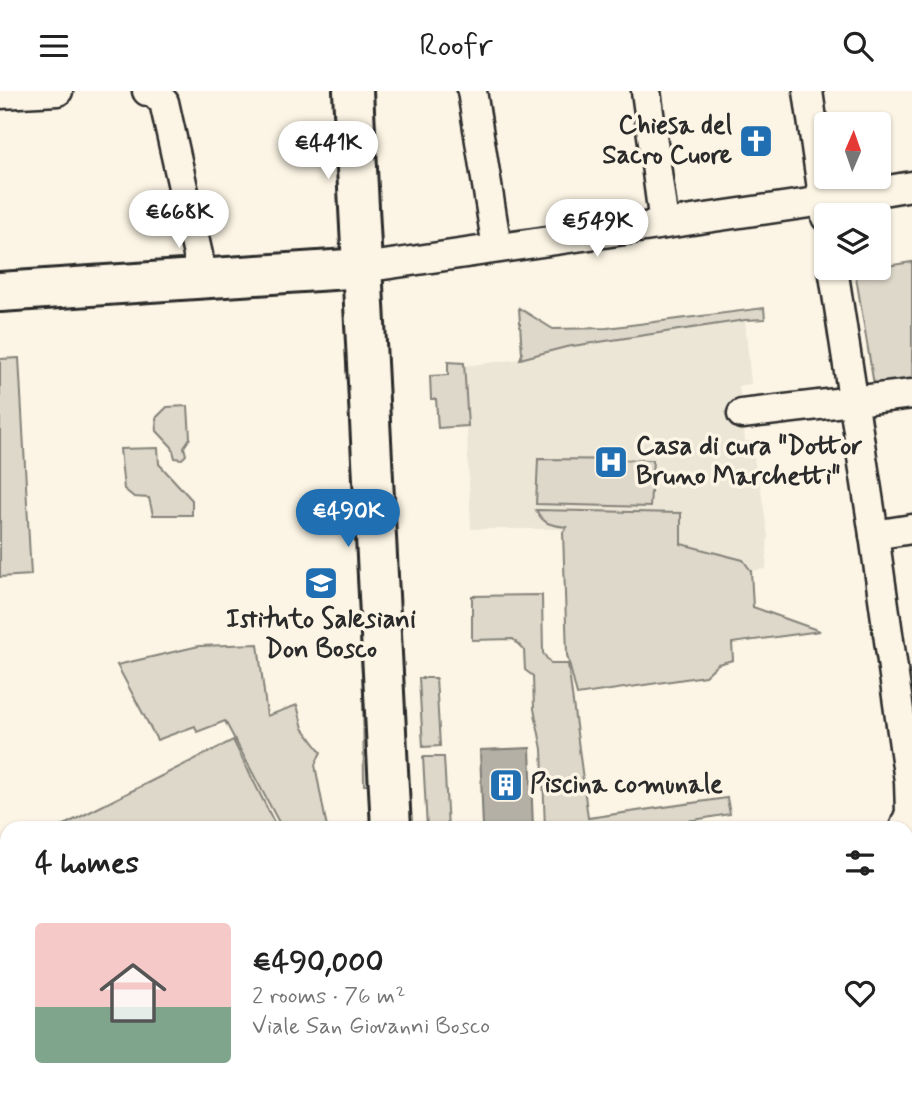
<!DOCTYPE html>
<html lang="en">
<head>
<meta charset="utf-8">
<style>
	:root { --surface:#fff; --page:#f6f6f6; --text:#222; --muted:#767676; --accent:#1f6fb2 }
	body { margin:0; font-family:Mynerve,sans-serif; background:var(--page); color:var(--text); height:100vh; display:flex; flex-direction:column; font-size:26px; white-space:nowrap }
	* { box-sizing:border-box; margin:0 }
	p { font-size:23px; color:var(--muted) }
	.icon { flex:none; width:38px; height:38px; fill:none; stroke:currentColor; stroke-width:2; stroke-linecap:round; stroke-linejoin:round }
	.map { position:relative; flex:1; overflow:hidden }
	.drawer { position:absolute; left:0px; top:730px; width:914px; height:275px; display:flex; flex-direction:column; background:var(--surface); border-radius:21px 21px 0 0; box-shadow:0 2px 5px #0004 }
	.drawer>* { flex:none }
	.needle { width:46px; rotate:2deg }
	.fabs { position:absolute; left:814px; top:21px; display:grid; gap:14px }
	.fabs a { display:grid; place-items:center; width:77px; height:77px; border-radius:7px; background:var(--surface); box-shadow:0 2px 5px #0004; font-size:35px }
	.price { position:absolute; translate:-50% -60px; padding:0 16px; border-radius:24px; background:#fff; color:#222; font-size:23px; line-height:46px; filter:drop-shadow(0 2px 4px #0008) }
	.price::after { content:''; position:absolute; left:50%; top:42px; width:21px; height:16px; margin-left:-10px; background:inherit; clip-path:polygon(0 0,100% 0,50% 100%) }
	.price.current { background:var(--accent); color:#fff }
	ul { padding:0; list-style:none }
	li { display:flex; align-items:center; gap:21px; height:175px; padding:0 35px }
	li span { display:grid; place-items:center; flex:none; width:196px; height:140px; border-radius:7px; color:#555 }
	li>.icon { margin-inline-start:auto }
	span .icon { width:84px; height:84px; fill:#fffc; stroke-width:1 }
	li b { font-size:30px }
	h2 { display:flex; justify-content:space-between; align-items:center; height:84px; padding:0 35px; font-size:30px }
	header { display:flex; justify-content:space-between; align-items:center; height:91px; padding:0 35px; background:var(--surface); font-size:32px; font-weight:600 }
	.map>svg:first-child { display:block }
	.built { fill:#ece6d7 }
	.green { fill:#ded8ca; stroke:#84827a; stroke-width:2 }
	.water { fill:#b4b0a5; stroke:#7d7b74; stroke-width:2 }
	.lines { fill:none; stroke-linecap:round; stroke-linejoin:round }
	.street-casing { stroke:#2b2b2b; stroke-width:33 }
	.secondary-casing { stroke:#2b2b2b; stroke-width:44 }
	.street { stroke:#fcf5e5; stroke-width:28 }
	.secondary { stroke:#fcf5e5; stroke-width:38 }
	.rail-casing { stroke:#2b2b2b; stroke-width:8 }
	.rail { stroke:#fcf5e5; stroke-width:5; stroke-dasharray:16; stroke-linecap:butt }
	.labels { text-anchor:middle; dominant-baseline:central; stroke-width:7; stroke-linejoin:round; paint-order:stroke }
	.poi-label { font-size:26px; font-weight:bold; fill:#2b2b2b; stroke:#fcf5e5; text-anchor:start }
</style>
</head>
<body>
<header><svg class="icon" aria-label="menu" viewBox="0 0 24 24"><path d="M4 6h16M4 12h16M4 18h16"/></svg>Roofr<svg class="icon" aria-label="search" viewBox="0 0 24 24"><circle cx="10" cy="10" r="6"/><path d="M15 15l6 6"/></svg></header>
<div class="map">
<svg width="912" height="1003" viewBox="0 0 912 1003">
	<rect width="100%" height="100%" fill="#fcf5e5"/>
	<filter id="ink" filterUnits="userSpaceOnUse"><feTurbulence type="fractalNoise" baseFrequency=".0143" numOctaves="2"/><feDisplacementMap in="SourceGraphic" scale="14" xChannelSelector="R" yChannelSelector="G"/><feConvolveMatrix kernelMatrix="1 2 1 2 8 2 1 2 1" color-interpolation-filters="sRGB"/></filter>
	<g filter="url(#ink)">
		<path class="built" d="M745 229 751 293 739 295 745 350H750L761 399 768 445 766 478 751 480 743 469 680 453 558 438H471L464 275 520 268 566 256Z"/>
		<g class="green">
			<path d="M912 171V288L874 294 855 180Z"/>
			<path d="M519 217 553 238 607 237 764 217 765 228 745 229 566 256 520 268 522 263Z"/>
			<path d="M19 267 31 484 0 486V268Z"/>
			<path d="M448 271 464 272 468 335 438 337 436 308H431L430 285 448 284Z"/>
			<path d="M188 315 190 347 184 356 186 364 182 368 175 367 172 356 157 340 156 327 167 316Z"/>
			<path d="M158 357 159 373 192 409V424H153L149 407 134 406 124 398 120 358Z"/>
			<path d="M538 368 653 369 650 416 536 413Z"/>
			<path d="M352 371H358L368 584 362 583Z"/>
			<path d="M536 419 681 422V453L743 469 751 480 753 516 820 540 732 552 733 569 718 573 705 585 577 604 567 564 563 441 567 436C551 434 544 434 536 419Z"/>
			<path d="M542 504 543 562 551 573H568L588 727 727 707 730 723 645 737H545L542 658 534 618 533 585 525 579 524 559 513 548 472 549V505Z"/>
			<path d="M258 553 267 625 297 614 303 637 321 661 315 674 327 737H282L225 630 197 641 195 635 157 649 117 574 199 555Z"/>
			<path d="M419 587H436L440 655 423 656Z"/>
			<path d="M369 599 371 694H364L363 600Z"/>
			<path d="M233 649 277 737H58Z"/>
			<path d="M423 666H444L448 737H427Z"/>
			<path d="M912 755V973L907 975 906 760Z"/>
			<path d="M7 762V958L0 950V766Z"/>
			<path d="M591 998H745L747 1003H591Z"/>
		</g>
		<path class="water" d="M530 657 533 737H483L480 659Z"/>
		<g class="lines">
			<g class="street-casing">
				<g id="street">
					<path d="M147 0 153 1 164 11 198 164V188"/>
					<path d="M472 0 497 157"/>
					<path d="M646 0 664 133"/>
					<path d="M808 0 826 126"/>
					<path d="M0 3 58 0"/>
					<path d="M363 177 823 110 912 95"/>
					<path d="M833 177 874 444 909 690 910 722 904 737"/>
					<path d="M742 323 912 303"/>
					<path d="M874 444 912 438"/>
					<path d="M581 1003 582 998"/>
				</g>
			</g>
			<g class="secondary-casing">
				<g id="secondary">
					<path d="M353 0 391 737"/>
					<path d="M0 201 363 177"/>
					<path d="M405 998 406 1003"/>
				</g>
			</g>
			<use href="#street" class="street"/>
			<use href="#secondary" class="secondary"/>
			<g class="rail-casing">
				<g id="rail">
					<path d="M0 975 7 982"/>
					<path d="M23 998 29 1003"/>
				</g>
			</g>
			<use href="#rail" class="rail"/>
		</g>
	</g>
	<defs>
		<g id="church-square" transform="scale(1.75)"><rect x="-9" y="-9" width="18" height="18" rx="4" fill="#1f6fb2" stroke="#fcf5e5"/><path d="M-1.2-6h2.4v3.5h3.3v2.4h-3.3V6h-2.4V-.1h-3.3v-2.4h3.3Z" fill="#fff"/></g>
		<g id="hospital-square" transform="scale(1.75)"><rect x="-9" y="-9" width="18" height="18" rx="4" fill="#1f6fb2" stroke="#fcf5e5"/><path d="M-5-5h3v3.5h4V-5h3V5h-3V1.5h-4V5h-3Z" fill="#fff"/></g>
		<g id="school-square" transform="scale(1.75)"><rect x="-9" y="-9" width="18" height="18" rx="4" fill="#1f6fb2" stroke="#fcf5e5"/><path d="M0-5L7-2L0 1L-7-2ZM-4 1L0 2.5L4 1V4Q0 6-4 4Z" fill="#fff"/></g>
		<g id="building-square" transform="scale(1.75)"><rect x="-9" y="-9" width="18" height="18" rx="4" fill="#1f6fb2" stroke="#fcf5e5"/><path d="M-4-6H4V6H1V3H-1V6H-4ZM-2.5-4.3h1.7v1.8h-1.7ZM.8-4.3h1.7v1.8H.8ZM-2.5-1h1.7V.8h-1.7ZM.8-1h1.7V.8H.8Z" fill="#fff"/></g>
	</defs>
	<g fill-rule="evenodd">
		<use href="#church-square" x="756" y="50"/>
		<use href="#hospital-square" x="611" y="371"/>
		<use href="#school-square" x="321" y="492"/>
		<use href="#building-square" x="506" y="694"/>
	</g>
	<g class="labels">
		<g class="poi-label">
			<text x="732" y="35" text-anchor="end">Chiesa del<tspan x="732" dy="30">Sacro Cuore</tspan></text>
			<text x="636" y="356">Casa di cura "Dottor<tspan x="636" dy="30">Bruno Marchetti"</tspan></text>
			<text x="321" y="529" text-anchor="middle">Istituto Salesiani<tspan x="321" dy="30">Don Bosco</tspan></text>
			<text x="530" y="694">Piscina comunale</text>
		</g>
	</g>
</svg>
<div class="fabs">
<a><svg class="needle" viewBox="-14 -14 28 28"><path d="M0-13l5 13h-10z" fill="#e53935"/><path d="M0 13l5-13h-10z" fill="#767676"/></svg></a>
<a><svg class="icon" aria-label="layers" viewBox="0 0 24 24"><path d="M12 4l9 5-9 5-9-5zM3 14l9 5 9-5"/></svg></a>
</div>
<b class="price" style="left:328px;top:90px">€441K</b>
<b class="price" style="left:179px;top:159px">€668K</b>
<b class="price" style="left:597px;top:168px">€549K</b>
<b class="price current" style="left:348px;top:458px">€490K</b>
<section class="drawer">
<h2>4 homes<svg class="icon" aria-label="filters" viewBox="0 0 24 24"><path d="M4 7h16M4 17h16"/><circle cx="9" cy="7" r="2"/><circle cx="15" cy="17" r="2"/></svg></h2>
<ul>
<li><span style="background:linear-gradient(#f6c9c9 60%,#7fa58c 0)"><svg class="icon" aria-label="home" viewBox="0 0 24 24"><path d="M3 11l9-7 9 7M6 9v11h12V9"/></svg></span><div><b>€490,000</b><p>2 rooms · 76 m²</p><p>Viale San Giovanni Bosco</p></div><svg class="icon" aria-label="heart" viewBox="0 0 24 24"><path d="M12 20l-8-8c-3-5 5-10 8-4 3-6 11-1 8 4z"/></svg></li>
</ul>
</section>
</div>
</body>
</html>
